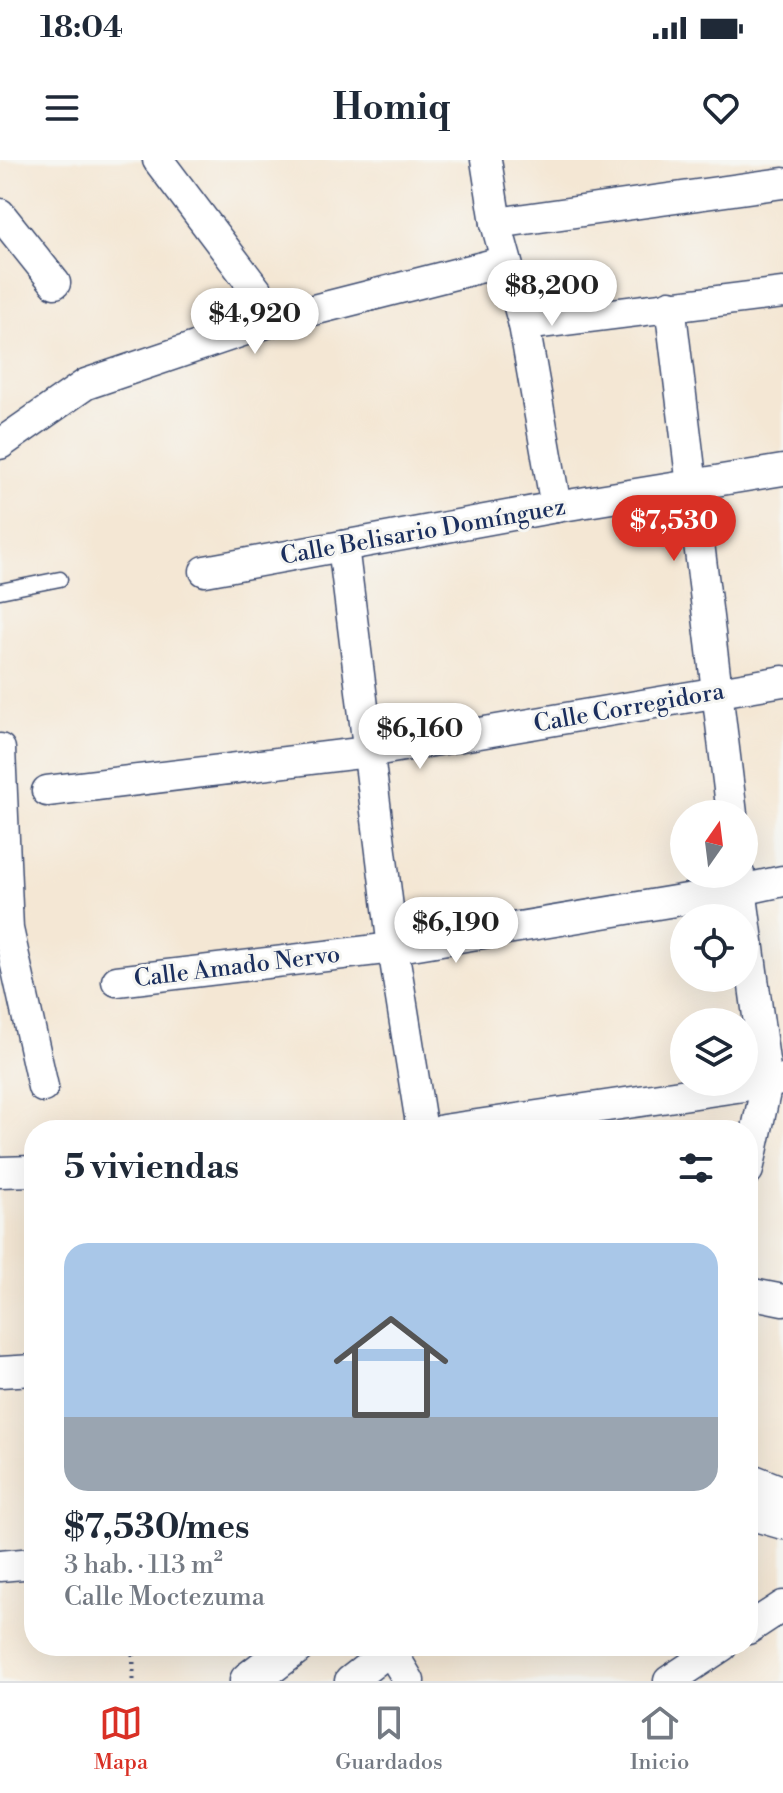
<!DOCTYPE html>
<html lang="es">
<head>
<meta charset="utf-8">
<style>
	:root { --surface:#fff; --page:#f2f2f3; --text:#1f2937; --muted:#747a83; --line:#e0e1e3; --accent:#d93025 }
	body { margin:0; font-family:"Libre Bodoni",serif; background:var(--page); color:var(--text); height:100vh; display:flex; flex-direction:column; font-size:30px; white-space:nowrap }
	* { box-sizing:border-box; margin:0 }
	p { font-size:26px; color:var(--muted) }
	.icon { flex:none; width:44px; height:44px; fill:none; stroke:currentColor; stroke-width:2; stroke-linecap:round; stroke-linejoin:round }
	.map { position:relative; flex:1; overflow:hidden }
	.drawer { position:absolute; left:24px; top:960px; width:734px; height:536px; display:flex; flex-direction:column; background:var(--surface); border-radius:32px; box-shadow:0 8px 32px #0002 }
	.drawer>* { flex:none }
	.needle { width:52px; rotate:14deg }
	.fabs { position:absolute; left:670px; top:640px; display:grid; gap:16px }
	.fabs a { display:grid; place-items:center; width:88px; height:88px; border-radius:50%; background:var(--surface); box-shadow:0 8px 32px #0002; font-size:40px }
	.price { position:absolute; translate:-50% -68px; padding:0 18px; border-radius:28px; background:#fff; color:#222; font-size:26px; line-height:52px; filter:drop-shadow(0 2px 4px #0008) }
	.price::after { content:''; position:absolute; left:50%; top:48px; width:24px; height:18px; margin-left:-12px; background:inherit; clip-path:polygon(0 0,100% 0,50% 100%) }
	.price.current { background:var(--accent); color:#fff }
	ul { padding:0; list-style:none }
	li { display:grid; align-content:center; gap:16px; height:424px; padding:0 40px }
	li span { display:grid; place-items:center; height:248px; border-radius:24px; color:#555 }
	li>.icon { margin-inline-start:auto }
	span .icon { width:144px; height:144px; fill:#fffc; stroke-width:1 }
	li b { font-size:34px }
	h2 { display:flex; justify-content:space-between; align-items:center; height:96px; padding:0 40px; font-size:34px }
	.status { display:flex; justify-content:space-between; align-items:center; height:56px; padding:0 40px; background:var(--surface); direction:ltr }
	.status svg { height:22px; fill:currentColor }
	header { display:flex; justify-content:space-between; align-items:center; height:104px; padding:0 40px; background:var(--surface); font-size:36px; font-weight:700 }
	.menu { display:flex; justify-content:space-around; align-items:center; height:112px; border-top:2px solid var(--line); background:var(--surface); font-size:22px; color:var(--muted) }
	.menu a { display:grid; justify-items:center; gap:4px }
	.menu .current { color:var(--accent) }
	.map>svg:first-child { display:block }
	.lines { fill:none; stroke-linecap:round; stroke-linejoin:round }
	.service-casing { stroke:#3c4b70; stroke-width:17 }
	.minor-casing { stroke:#3c4b70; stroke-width:33 }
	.tertiary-casing { stroke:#3c4b70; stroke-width:41 }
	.path { stroke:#3c4b70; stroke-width:5; stroke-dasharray:2 6; stroke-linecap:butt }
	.service { stroke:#fff; stroke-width:14 }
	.minor { stroke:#fff; stroke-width:30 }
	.tertiary { stroke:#fff; stroke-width:38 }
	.labels { text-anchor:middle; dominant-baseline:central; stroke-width:6; stroke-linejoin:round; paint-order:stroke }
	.street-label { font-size:24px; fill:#1b2f5e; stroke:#f6f6f2 }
</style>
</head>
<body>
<div class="status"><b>18:04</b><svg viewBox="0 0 49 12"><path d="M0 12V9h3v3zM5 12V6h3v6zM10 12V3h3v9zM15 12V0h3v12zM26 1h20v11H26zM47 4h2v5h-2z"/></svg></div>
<header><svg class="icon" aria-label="menu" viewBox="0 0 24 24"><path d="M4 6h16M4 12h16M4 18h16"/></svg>Homiq<svg class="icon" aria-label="heart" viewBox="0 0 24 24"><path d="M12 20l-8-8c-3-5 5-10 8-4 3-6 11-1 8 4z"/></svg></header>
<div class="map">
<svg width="783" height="1521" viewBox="0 0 783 1521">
	<rect width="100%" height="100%" fill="#f6f6f2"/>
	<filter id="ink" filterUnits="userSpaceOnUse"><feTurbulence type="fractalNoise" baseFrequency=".0125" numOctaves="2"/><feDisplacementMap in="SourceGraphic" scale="16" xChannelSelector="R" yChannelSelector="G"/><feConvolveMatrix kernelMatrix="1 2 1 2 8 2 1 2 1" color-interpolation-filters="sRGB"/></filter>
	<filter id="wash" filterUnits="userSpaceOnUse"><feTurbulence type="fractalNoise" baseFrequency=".006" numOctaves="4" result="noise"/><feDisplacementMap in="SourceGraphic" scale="32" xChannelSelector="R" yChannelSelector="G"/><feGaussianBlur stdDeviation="1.8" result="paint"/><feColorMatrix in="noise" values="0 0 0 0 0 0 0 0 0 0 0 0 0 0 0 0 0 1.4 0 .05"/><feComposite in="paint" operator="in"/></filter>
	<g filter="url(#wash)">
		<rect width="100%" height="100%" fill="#f4e7d4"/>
	</g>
	<g filter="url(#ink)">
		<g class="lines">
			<g class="service-casing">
				<path id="service" d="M0 431 60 419"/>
			</g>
			<g class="minor-casing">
				<g id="minor">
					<path d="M158 0 278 159"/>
					<path d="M486 0 496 63 524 165 556 347"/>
					<path d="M0 54 55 123"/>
					<path d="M496 63 783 23"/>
					<path d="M670 145 732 654"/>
					<path d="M524 165 783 133"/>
					<path d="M0 284 86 224 278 159 506 101"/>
					<path d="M343 386 393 788 422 970"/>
					<path d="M205 411 556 347 783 310"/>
					<path d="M0 589 8 769 43 927"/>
					<path d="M47 631 368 592 783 521"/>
					<path d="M739 714 767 923 748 1010"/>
					<path d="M117 821 393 788 741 730 783 721"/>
					<path d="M443 970 783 920"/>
					<path d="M0 1012 34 1011"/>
					<path d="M748 1133 783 1140"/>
					<path d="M0 1212 34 1210"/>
					<path d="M748 1354 783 1364"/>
					<path d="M0 1406 34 1403"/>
					<path d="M748 1469 783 1446"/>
					<path d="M388 1486 409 1521"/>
					<path d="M350 1521 395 1486"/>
					<path d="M669 1521 722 1486"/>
				</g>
			</g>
			<g class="tertiary-casing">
				<g id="tertiary">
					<path d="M748 1322 783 1336"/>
					<path d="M249 1521 295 1486"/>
				</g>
			</g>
			<path class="path" d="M133 1486V1521"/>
			<use href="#service" class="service"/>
			<use href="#minor" class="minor"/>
			<use href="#tertiary" class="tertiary"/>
		</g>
	</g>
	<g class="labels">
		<g class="street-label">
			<text transform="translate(423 372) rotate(-10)">Calle Belisario Domínguez</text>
			<text transform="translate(629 548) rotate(-10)">Calle Corregidora</text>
			<text transform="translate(237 807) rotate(-7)">Calle Amado Nervo</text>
		</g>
	</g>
</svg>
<div class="fabs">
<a><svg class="needle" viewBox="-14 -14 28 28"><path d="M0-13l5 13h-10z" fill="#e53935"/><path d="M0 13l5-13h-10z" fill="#747a83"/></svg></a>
<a><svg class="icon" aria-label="locate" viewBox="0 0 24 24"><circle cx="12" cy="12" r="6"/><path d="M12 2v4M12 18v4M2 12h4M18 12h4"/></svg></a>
<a><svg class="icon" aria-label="layers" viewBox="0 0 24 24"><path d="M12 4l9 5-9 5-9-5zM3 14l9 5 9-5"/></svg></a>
</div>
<b class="price" style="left:552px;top:168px">$8,200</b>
<b class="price" style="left:255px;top:196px">$4,920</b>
<b class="price current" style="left:674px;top:403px">$7,530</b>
<b class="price" style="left:420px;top:611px">$6,160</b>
<b class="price" style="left:456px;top:805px">$6,190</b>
<section class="drawer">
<h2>5 viviendas<svg class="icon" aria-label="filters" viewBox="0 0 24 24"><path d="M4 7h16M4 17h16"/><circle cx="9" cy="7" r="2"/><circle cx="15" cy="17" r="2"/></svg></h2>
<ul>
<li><span style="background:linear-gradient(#a9c7e8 70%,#9aa5b1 0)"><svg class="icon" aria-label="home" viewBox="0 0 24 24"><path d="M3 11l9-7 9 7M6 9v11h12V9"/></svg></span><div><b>$7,530/mes</b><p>3 hab. · 113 m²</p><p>Calle Moctezuma</p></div></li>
</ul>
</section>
</div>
<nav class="menu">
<a class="current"><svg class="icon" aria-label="map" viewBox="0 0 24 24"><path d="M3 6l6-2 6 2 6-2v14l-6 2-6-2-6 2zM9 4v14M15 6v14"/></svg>Mapa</a>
<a><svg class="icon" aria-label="saved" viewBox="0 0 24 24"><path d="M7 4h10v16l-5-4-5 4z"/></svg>Guardados</a>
<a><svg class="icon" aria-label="home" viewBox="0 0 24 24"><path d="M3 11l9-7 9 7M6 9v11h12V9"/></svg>Inicio</a>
</nav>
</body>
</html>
